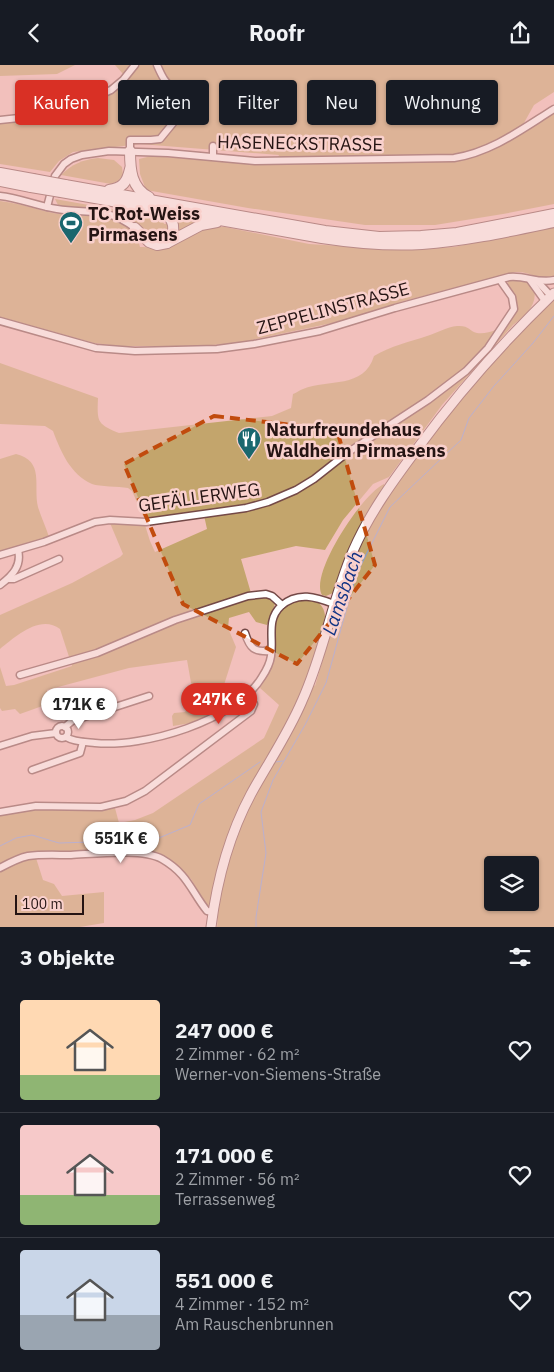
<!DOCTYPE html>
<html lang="de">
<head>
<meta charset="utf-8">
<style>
	:root { --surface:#171b24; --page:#242831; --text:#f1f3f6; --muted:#9ea1a6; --line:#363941; --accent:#d93025 }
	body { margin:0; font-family:"IBM Plex Sans",sans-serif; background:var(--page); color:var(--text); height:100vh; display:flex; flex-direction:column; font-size:19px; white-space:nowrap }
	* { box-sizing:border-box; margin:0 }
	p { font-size:16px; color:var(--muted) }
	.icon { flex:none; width:28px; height:28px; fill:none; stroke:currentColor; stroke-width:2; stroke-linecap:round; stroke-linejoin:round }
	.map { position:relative; height:862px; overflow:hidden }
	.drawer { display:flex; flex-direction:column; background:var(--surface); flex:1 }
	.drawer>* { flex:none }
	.banner { position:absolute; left:15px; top:15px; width:525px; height:45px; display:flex; gap:10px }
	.controls { position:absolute; left:484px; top:791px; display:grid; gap:10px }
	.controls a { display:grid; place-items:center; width:55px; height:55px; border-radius:5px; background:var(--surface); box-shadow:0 1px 4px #0004; font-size:25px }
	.scale { position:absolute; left:15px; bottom:12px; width:69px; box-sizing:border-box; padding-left:5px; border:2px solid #251413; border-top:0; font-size:14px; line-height:18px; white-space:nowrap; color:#251413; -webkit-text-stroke:4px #f9d0cc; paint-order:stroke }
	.price { position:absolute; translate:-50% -42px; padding:0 11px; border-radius:18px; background:#fff; color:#222; font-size:16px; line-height:32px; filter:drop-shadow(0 1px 2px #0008) }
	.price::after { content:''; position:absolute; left:50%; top:30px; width:15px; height:11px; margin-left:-8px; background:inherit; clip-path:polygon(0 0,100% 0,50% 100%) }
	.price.on { background:var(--accent); color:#fff }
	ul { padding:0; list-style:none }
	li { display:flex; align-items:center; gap:15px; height:125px; padding:0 20px }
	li+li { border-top:1px solid var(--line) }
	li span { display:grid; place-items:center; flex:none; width:140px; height:100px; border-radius:5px; color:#555 }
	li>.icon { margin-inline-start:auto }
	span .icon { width:60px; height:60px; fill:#fffc; stroke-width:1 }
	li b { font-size:21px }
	h2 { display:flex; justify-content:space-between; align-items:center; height:60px; padding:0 20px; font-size:21px }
	.tag { padding:0 18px; border-radius:5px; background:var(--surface); box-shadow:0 1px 4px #0004; font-size:18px; line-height:45px }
	.tag.on { background:var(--accent); color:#fff }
	header { display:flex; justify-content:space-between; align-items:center; height:65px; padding:0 20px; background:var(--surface); font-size:22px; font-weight:800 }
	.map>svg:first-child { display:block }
	.green { fill:#c3a56c; fill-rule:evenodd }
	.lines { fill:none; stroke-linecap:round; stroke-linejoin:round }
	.stream { stroke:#789ce2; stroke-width:1 }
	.minor-casing { stroke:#744947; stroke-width:9 }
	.major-casing { stroke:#744947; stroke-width:11 }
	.highway-casing { stroke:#744947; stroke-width:12 }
	.minor { stroke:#fff; stroke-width:6 }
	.major { stroke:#fff; stroke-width:9 }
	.highway { stroke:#fff; stroke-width:10 }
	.highway-bridge-casing { stroke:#744947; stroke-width:12; stroke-linecap:butt }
	.highway-bridge { stroke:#fff; stroke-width:10 }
	.marked { fill:none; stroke:#c14b0d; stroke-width:4; stroke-dasharray:10 6; stroke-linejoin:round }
	.labels { text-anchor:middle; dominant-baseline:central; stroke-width:5; stroke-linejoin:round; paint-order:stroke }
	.street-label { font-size:18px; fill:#251413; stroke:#f9d0cc }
	.poi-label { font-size:18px; font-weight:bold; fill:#251413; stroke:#f9d0cc; text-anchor:start }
	.water-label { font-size:19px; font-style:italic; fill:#113384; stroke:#f9d0cc }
</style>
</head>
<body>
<header><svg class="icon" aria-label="back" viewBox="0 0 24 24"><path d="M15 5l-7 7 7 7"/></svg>Roofr<svg class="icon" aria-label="share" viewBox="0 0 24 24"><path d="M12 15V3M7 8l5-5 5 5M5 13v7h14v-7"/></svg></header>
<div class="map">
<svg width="554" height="862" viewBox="0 0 554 862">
	<rect width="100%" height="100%" fill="#f2c0bc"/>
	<g class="green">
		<path d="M0 0H75L57 9 0 11Z"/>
		<path d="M115 0H554V27L534 40 520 65 554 44V139L503 149 435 160H365L248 143 146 125 140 109 139 94 151 91 274 100 279 90 140 79 73 87 59 96 50 107 0 99V56L27 55 102 30 123 9Z"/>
		<path d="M98 93 114 95 122 102 123 110 118 116 111 119 61 110C72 99 82 95 98 93Z"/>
		<path d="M55 134 162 153 164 159 169 158 170 167 165 173 154 175C117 142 108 144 61 141L58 140Z"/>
		<path d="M0 136C18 138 35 144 53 148 81 153 133 144 140 182 153 182 159 186 172 182L176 176 208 162H225L309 179 403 185 454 182 554 162V213C538 216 530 206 516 207L404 236 337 257 238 278 199 281H119L94 278 0 252Z"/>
		<path d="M173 152 203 157 177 170Z"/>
		<path d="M519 215 527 217 534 224C538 240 525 251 513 260L442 340 389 412 373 419 343 455 325 485 296 481 241 494 251 528C260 529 270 530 275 539L267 560 256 557 249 547 229 553 228 563 236 582 223 623 233 637 191 658 173 661 172 651 174 648 185 647 190 640 193 629 187 595 129 603 47 625 48 639 20 649 15 644 2 646 0 643V602L6 621 14 620 72 601 60 564C40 549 15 572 0 584V550L72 518 120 492 123 489 110 458 145 460 150 476 155 487 207 464 203 446 144 453 132 426 128 423C118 421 100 422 92 419 70 409 61 387 53 366L45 361 0 359V298L98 333C97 357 97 359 119 368L272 351 291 343 293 329C296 328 300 325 303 324 328 314 364 324 374 291 391 281 409 277 427 271 437 268 447 262 457 261 469 260 469 266 477 268 492 270 513 259 517 244 520 233 507 226 508 216Z"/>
		<path d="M554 235V862H217L219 839 209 844 191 814 164 791 143 787 40 789 0 801V750L5 748 39 743 95 746 115 743 119 758 135 755 153 748 264 673 279 640 260 623C264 616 270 607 272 598 276 577 268 550 290 538 296 534 305 533 313 535 321 537 325 545 325 552L308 614 315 621C331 569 344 517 367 467 380 441 397 418 414 394 456 337 502 284 554 235ZM492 800H530V838H492Z"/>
		<path d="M16 389C45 396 33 421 38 442 41 452 46 462 49 472L0 487V394Z"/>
		<path d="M384 419V421L347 488 333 528 326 531 322 530C309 509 363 428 384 419Z"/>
		<path d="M31 792 36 793 43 815 54 819 62 831 104 827V858L80 862H0V805Z"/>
	</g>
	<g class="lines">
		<g class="stream">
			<path d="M275 697 283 696"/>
			<path d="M0 781 16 773 32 770 59 778 154 775 190 760 199 739 260 697"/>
			<path d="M256 862V852L266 788 261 747 273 715 305 660 326 618 356 510 390 442 461 375 469 353 494 321 533 278 554 251"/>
		</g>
		<g class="minor-casing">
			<g id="minor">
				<path d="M0 55 47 50 88 35 111 25 123 15 135 0"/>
				<path d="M130 86V75H151L160 74 192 35 193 31C188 25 181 26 174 23 165 19 161 9 157 0"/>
				<path d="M213 91V81"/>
				<path d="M0 131C19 133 38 141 57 144 88 149 107 141 135 163"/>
				<path d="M47 142 55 111 64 99 71 94 82 90 109 86 168 88 255 96 454 93C492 87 522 64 554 44"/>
				<path d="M530 215 545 236"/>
				<path d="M538 217 551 231"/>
				<path d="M0 256 96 283 135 286 217 284 254 279 320 266 395 243 509 212C525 210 538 219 554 215"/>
				<path d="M0 490 44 477 95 457 110 455 146 457 246 443 268 437 296 425 314 414 347 388 428 335 466 306 488 283 514 244 512 232 500 215"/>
				<path d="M9 514H14L59 494"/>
				<path d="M0 520C12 511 22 501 18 485"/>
				<path d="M245 568C250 584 254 587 271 586"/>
				<path d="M20 610 97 588 175 555 248 531 266 529 272 531 282 540"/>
				<circle cx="62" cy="667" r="6"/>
				<path d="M65 662 72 656 149 631"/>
				<path d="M66 672C74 677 85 677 95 678 143 683 236 656 262 612 266 606 270 598 271 591 274 573 266 555 281 541 298 526 316 532 334 539"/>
				<path d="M0 681 32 671 56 668"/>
				<path d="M32 705 80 688 83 677"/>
				<path d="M0 747 36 741 101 742 126 736 145 726 251 646 254 639 248 630"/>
				<path d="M0 803C9 798 19 793 28 791 42 789 57 790 71 790 94 789 142 783 162 794 188 809 191 826 207 846L213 847"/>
			</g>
		</g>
		<g class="major-casing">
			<path id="major" d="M211 862C217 815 229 770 251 729 268 698 288 669 302 636 324 588 332 535 353 486 369 449 393 416 417 384 458 328 504 276 554 228"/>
		</g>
		<g class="highway-casing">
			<g id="highway">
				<path d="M130 86C130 104 131 123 149 132"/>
				<path d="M0 108 33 114"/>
				<path d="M0 116 31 122"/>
				<path d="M65 120 325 166 379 172 421 171 457 168 554 149"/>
				<path d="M109 125C123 123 127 117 130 104"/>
				<path d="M61 127 322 173C355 178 389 181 422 179 466 176 511 166 554 157"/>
				<path d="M161 146C175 153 177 166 167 178"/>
				<path d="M135 163 149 177 157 180 167 178 201 160 217 157"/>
			</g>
		</g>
		<use href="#minor" class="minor"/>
		<use href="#major" class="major"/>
		<use href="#highway" class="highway"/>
		<g class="highway-bridge-casing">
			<g id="highway-bridge">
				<path d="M33 114 65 120"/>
				<path d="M31 122 61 127"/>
			</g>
		</g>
		<use href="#highway-bridge" class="highway-bridge"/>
	</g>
	<path d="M0 0H554V862H0ZM214 351 337 365 375 500 297 599 183 539 124 399Z" fill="#f2c0bc" fill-opacity=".55" fill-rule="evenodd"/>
	<path class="marked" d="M214 351 337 365 375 500 297 599 183 539 124 399Z"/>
	<defs>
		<g id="stadium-pin" transform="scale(1.25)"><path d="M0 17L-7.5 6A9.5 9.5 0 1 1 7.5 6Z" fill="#1a676e" stroke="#f9d0cc"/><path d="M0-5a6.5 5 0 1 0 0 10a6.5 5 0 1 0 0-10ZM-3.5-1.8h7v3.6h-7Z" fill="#fff"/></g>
		<g id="restaurant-pin" transform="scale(1.25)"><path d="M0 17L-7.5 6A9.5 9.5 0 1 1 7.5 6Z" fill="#1a676e" stroke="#f9d0cc"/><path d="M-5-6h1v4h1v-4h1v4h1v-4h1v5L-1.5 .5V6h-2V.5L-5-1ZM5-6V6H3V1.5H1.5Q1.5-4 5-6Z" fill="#fff"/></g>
	</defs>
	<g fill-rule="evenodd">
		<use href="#stadium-pin" x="71" y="158"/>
		<use href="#restaurant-pin" x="249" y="374"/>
	</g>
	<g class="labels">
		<g class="street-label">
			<text transform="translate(300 78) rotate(1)">HASENECKSTRASSE</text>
			<text transform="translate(333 243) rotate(-15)">ZEPPELINSTRASSE</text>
			<text transform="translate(199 432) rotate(-8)">GEFÄLLERWEG</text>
		</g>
		<g class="poi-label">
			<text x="88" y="148">TC Rot-Weiss<tspan x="88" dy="21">Pirmasens</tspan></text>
			<text x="266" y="364">Naturfreundehaus<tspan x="266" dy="21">Waldheim Pirmasens</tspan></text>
		</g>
		<g class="water-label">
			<text transform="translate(342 528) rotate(-71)">Lamsbach</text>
		</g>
	</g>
</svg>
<div class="controls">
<a><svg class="icon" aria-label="layers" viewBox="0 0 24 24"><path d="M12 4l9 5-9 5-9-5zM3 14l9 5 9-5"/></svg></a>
</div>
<div class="scale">100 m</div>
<b class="price on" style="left:219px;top:660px">247K €</b>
<b class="price" style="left:79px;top:665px">171K €</b>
<b class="price" style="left:121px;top:799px">551K €</b>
<div class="banner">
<a class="tag on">Kaufen</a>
<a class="tag">Mieten</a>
<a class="tag">Filter</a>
<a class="tag">Neu</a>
<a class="tag">Wohnung</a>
</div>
</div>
<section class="drawer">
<h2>3 Objekte<svg class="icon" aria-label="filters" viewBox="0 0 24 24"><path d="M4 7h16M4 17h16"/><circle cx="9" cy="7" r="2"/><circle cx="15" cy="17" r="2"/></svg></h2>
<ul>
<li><span style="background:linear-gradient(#ffd9b3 75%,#8fb573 0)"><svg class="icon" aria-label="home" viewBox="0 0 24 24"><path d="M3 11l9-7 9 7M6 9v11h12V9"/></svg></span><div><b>247 000 €</b><p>2 Zimmer · 62 m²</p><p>Werner-von-Siemens-Straße</p></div><svg class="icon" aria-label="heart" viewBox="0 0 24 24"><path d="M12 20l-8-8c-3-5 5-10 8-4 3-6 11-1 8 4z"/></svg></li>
<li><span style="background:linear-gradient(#f6c9c9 70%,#8fb573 0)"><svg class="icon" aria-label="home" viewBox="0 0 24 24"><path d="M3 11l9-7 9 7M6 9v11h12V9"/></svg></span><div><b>171 000 €</b><p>2 Zimmer · 56 m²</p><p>Terrassenweg</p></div><svg class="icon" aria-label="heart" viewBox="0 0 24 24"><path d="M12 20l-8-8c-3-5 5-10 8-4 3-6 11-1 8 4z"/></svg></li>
<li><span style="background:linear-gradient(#c9d6e8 65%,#9aa5b1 0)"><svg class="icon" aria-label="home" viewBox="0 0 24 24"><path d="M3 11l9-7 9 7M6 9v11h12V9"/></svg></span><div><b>551 000 €</b><p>4 Zimmer · 152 m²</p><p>Am Rauschenbrunnen</p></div><svg class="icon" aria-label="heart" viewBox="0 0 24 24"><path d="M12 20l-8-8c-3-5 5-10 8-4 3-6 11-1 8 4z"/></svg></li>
</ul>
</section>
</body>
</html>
